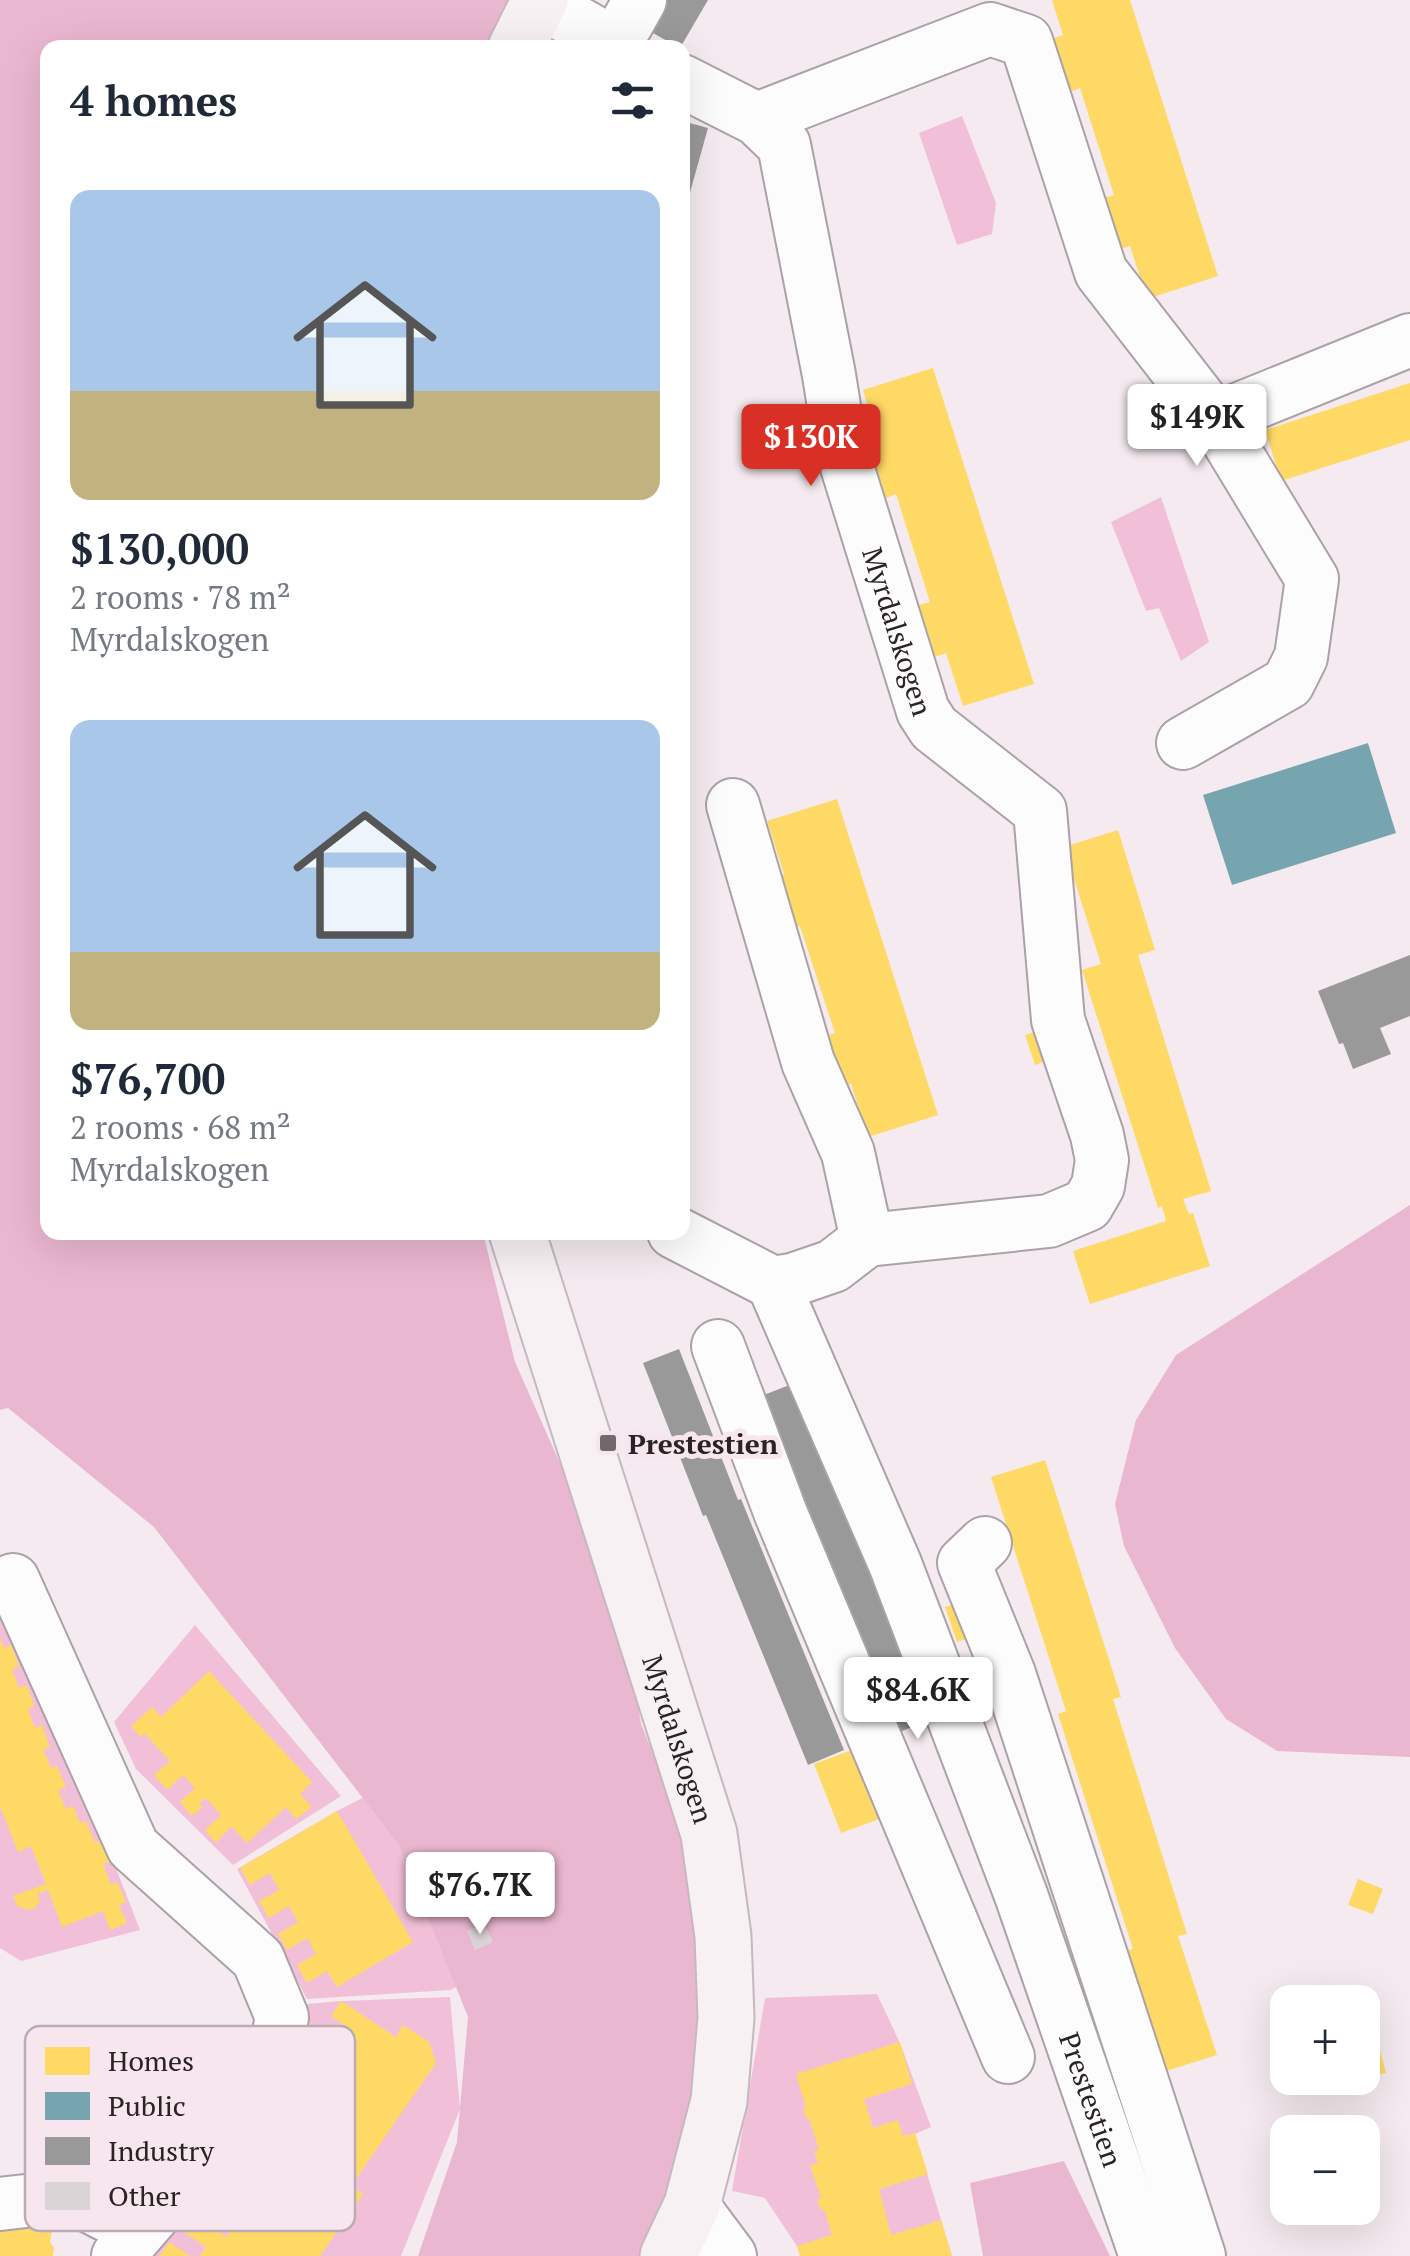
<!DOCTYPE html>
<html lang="en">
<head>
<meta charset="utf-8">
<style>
	:root { --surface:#fff; --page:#f6f6f7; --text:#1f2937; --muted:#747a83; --accent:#d93025 }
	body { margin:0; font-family:"PT Serif",serif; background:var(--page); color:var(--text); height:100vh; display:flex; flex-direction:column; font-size:38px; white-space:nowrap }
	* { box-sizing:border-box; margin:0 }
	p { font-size:32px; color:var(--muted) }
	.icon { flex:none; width:55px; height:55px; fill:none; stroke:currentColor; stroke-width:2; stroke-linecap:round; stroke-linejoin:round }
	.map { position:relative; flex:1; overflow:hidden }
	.side { position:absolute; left:40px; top:40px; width:650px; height:1200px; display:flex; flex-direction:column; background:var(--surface); border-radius:20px; box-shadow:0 10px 40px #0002 }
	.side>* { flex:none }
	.tools { position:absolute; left:1270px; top:1985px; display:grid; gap:20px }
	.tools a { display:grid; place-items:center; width:110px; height:110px; border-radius:20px; background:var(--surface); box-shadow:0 10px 40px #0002; font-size:50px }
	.price { position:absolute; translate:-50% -85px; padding:0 22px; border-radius:10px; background:#fff; color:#222; font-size:32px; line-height:65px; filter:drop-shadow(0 2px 5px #0008) }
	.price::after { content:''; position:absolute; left:50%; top:60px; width:30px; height:22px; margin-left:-15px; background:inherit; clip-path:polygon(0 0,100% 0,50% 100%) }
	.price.on { background:var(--accent); color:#fff }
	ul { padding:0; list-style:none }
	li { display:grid; align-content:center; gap:20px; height:530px; padding:0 30px }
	li span { display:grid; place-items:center; height:310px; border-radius:20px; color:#555 }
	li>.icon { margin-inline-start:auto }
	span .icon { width:180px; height:180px; fill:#fffc; stroke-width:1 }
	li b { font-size:42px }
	h2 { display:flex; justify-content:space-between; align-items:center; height:120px; padding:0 30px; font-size:42px }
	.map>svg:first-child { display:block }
	.green { fill:#f1c0d8 }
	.forest { fill:#eab7d0 }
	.homes { fill:#ffd966 }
	.public { fill:#76a5af }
	.industry { fill:#999 }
	.building { fill:#dbd4d7 }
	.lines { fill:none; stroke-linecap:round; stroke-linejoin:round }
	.minor-casing { stroke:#aaa2a6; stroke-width:56 }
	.major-casing { stroke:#c5b8be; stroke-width:59 }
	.minor { stroke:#fdfcfd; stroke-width:52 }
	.major { stroke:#f7f1f3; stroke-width:55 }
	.poi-dot { fill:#70696c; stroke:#f8e6ee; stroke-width:4 }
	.labels { text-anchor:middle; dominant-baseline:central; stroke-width:10; stroke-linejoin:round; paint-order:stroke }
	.street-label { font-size:28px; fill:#292325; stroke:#f8e6ee }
	.poi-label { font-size:28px; font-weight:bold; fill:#292325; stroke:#f8e6ee; text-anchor:start }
	.key { fill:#f8e6ee; stroke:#baacb2; stroke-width:2.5 }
	.key-label { font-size:28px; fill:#292325 }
</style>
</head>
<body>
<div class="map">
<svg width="1410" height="2256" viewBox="0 0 1410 2256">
	<rect width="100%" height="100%" fill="#f4eaef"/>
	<g class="green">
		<path d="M962 116 996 203 992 234 957 245 919 133Z"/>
		<path d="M1161 497 1209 642 1181 661 1159 608 1146 611 1111 522Z"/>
		<path d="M0 1563 24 1632 140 1930 21 1961 0 1948Z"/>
		<path d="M195 1625 341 1796 233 1865 136 1769 114 1722Z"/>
		<path d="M409 1774 506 1961 450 1990 307 1999 237 1869 337 1811Z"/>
		<path d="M877 1994 900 2043 931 2127 915 2134 952 2256H800L797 2246 765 2198 732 2191 765 1998Z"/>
		<path d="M450 1997 460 2109 401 2256H141L283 2082 307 2004 341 2001Z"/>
	</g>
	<g class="forest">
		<path d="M0 0H558L529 47 48 48V1232L483 1233 515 1362 622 1603 641 1724 715 1907 675 2256H418L457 2142 468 2017 399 1845 154 1527 8 1408 0 1410Z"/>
		<path d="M1410 1205V1757L1277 1751 1226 1719 1175 1648 1124 1546 1115 1504 1136 1420 1176 1355Z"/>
		<path d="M1064 2161 1110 2256H983L970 2183Z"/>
	</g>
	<g class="homes">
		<path d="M1052 0H1130L1218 276 1147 299 1130 246 1107 253 1104 198 1114 195 1080 88 1069 92 1040 43 1063 35Z"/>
		<path d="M933 368 1034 684 963 706 946 653 922 661 917 643 930 639 919 605 930 602 896 494 886 498 875 463 861 468 856 450 879 443 863 390Z"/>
		<path d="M1410 383V440L1281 481 1265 430Z"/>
		<path d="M837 799 938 1115 868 1137 851 1084 827 1092 824 1037 835 1033 800 926 790 929 760 882 784 874 767 821Z"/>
		<path d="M1118 830 1155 950 1138 955 1211 1191 1183 1199 1189 1214 1193 1213 1210 1266 1090 1304 1073 1251 1166 1221 1162 1206 1158 1208 1082 970 1101 964 1064 847Z"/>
		<path d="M1050 1027 1060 1056 1035 1065 1025 1035Z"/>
		<path d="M1045 1460 1121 1697 1113 1699 1187 1934 1178 1936 1217 2055 1163 2072 1124 1951 1133 1949 1058 1714 1066 1711 991 1477Z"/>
		<path d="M971 1599 982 1634 957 1642 945 1607Z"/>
		<path d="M0 1638 4 1648 11 1645 19 1666 12 1669 19 1688 27 1685 34 1706 28 1709 35 1728 42 1725 50 1747 43 1749 51 1768 57 1766 66 1787 58 1790 66 1809 73 1806 80 1823 86 1821 95 1843 102 1841 123 1856 103 1864 111 1885 117 1882 126 1902 119 1905 127 1923 110 1930 103 1911 62 1927 48 1890 37 1894 40 1902 32 1910 18 1907 13 1896 46 1884 31 1846 18 1852 0 1806Z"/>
		<path d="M209 1671 312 1782 300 1794 312 1807 296 1819 286 1807 247 1843 231 1826 216 1843 205 1830 221 1815 206 1798 199 1803 203 1807 192 1816 180 1802 195 1788 183 1775 167 1790 154 1775 170 1761 144 1733 141 1737 131 1726 152 1707 161 1717Z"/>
		<path d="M852 1750 879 1819 841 1833 814 1764Z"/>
		<path d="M337 1811 413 1942 337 1987 327 1971 307 1983 297 1965 316 1954 307 1938 287 1950 278 1934 298 1922 289 1906 269 1918 259 1901 279 1890 270 1873 250 1885 240 1868Z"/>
		<path d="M1358 1879 1383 1889 1373 1914 1348 1905Z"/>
		<path d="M341 2001 396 2037 403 2025 429 2042 436 2063 351 2186 363 2194 320 2256H200L206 2247 184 2232 196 2216 226 2237 236 2223 229 2219 231 2217 210 2202 220 2186 248 2205 257 2192 237 2179 249 2162 268 2175 277 2162 271 2158 269 2160 256 2150 268 2132 276 2137 287 2121 268 2108 278 2093 298 2106 308 2090 290 2078 300 2063 318 2075 329 2060 311 2047 321 2032 339 2044 350 2029 331 2016Z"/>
		<path d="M900 2042 912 2084 864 2099 873 2128 898 2120 903 2136 915 2133 928 2174 879 2189 891 2235 941 2220 952 2256H800L797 2246 832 2235 824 2209 821 2210 817 2199 821 2198 810 2165 818 2163 814 2151 819 2150 809 2118 806 2119 803 2108H806L796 2074Z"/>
		<path d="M1378 2043 1386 2073 1362 2079V2047Z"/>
		<path d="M0 2215 32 2218 39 2226 52 2229 50 2242 54 2248 53 2256H0Z"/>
		<path d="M169 2242 190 2256H160Z"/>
	</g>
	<path class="public" d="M1368 743 1396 833 1232 885 1203 795Z"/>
	<g class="industry">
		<path d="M658 0H708L680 48 642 27Z"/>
		<path d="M682 121 708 128 684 214H682Z"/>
		<path d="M1410 955V1016L1380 1028 1391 1054 1353 1069 1343 1043 1339 1044 1318 991Z"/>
		<path d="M679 1349 738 1500 741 1499 844 1750 808 1765 706 1515 703 1516 643 1363Z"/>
		<path d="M797 1382 929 1720 890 1736 759 1397Z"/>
	</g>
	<path class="building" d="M484 1923 493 1942 475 1950 467 1931Z"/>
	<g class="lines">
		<g class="minor-casing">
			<g id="minor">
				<path d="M539 1 622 48"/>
				<path d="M626 25 640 0"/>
				<path id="s1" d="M682 81 757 119 784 145 829 375 840 444 923 711 934 728 1040 811 1058 1020 1097 1135 1102 1160 1098 1186 1087 1205 1049 1221 867 1240 833 1266 792 1280 773 1283"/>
				<path d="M757 119 990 29 1026 41 1101 272 1215 419"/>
				<path d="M1183 743 1288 683 1301 657 1312 579 1215 419 1410 340"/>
				<path d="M733 805 808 1062 848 1153 867 1240"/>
				<path id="s2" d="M674 1232 773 1283 895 1564 1021 1895 1146 2256"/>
				<path d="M718 1346 781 1514 1008 2057"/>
				<path d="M985 1543 964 1563 1009 1674 1199 2256"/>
				<path d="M13 1580 133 1847 258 1959 282 2017 269 2082 118 2256"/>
				<path d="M0 2204 70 2196 138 2231"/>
				<path d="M692 2205 730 2256"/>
			</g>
		</g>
		<g class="major-casing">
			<g id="major">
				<path d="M516 48 540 0"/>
				<path id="s3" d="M517 1232 709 1834 723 1936 726 2018 719 2101 692 2205 668 2256"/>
			</g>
		</g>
		<use href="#minor" class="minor"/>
		<use href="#major" class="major"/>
	</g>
	<rect class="poi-dot" x="598" y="1433" width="20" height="20" rx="5"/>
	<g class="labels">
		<g class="street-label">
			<text stroke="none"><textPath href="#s1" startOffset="622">Myrdalskogen</textPath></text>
			<text stroke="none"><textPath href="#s3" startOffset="532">Myrdalskogen</textPath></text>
			<text stroke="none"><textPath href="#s2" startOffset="988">Prestestien</textPath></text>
		</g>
		<g class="poi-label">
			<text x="628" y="1443">Prestestien</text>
		</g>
	</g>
	<rect x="25" y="2026" width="330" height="205" rx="15" class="key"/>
	<rect x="45" y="2047" width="45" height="28" fill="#ffd966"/>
	<rect x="45" y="2092" width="45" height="28" fill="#76a5af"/>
	<rect x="45" y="2137" width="45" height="28" fill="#999"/>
	<rect x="45" y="2182" width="45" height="28" fill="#dbd4d7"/>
	<g class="key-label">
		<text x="108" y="2071">Homes</text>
		<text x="108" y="2116">Public</text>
		<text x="108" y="2161">Industry</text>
		<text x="108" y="2206">Other</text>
	</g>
</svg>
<div class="tools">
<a>+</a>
<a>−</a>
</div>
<b class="price" style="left:1197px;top:469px">$149K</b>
<b class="price on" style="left:811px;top:489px">$130K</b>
<b class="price" style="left:918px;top:1742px">$84.6K</b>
<b class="price" style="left:480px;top:1937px">$76.7K</b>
<section class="side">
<h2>4 homes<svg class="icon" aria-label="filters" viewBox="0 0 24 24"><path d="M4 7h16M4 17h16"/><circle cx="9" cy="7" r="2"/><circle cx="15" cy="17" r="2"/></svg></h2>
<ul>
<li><span style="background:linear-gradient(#a9c7e8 65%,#c2b280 0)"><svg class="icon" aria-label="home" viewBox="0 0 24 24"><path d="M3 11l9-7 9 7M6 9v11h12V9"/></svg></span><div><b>$130,000</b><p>2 rooms · 78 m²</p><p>Myrdalskogen</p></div></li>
<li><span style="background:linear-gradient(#a9c7e8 75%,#c2b280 0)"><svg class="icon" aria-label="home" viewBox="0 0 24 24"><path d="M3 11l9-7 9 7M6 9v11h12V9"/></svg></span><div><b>$76,700</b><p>2 rooms · 68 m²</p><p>Myrdalskogen</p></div></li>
</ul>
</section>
</div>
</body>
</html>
